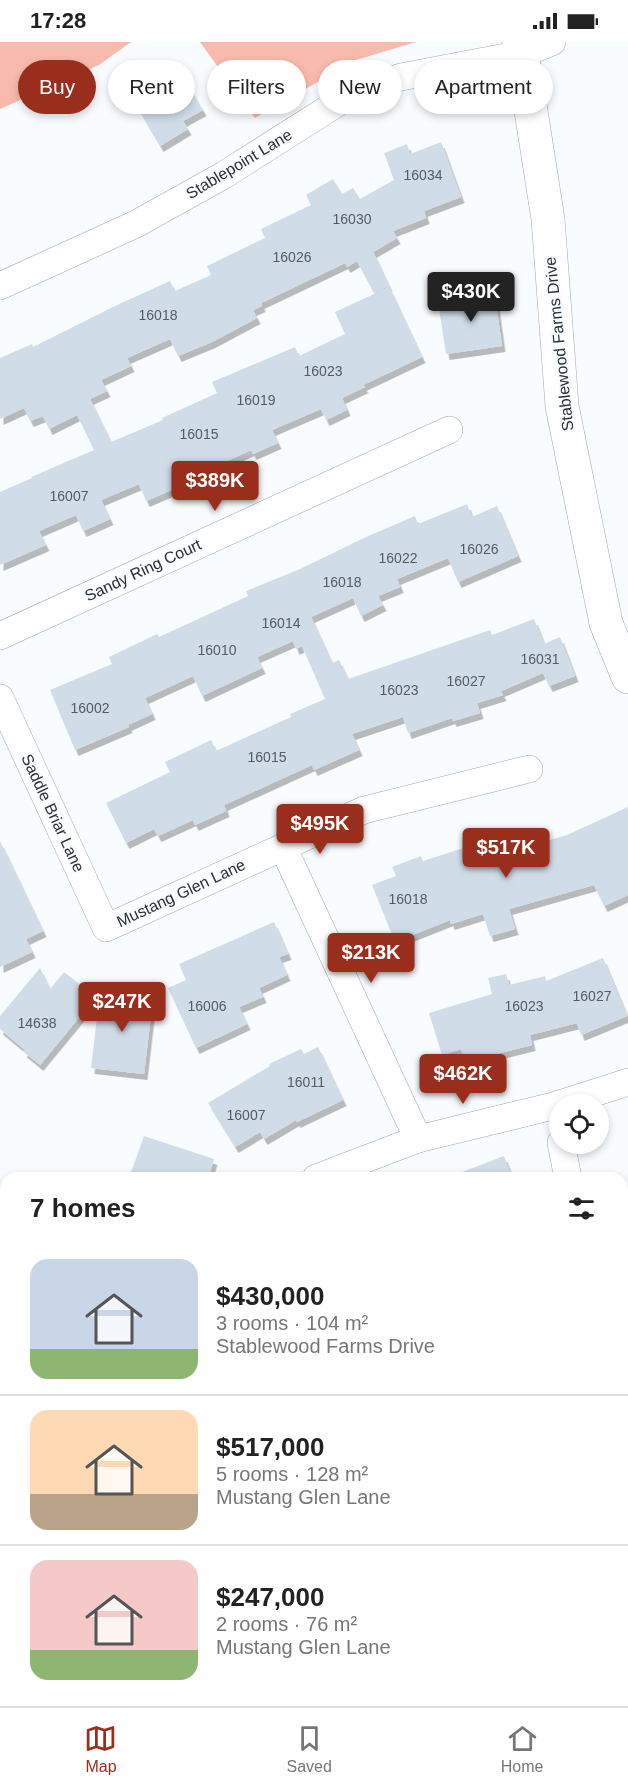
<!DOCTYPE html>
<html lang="en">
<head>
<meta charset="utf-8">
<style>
	:root { --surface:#fff; --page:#f6f6f6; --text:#222; --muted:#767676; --line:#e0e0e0; --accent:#982e1b }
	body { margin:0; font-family:Helvetica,sans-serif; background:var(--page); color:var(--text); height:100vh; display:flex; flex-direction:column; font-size:22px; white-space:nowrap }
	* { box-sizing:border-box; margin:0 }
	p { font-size:20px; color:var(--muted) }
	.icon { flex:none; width:33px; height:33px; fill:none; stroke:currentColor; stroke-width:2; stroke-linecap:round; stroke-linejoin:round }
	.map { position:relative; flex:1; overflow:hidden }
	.details { position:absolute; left:0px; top:1130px; width:628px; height:536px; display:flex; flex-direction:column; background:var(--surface); border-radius:18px 18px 0 0; box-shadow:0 3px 9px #0003 }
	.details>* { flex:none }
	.guide { position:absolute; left:18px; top:18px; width:592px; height:54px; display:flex; gap:12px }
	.tools { position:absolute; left:549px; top:1052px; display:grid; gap:12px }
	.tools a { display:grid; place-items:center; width:60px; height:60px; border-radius:50%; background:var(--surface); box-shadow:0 3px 9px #0003; font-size:30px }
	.price { position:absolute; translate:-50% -51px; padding:0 14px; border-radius:6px; background:var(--accent); color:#fff; font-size:20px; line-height:39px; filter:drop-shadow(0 2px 3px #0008) }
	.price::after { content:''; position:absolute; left:50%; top:36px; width:18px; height:14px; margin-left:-9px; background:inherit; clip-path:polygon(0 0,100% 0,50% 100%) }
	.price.active { background:#222; color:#fff }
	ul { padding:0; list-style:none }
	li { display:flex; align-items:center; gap:18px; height:150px; padding:0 30px }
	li+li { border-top:2px solid var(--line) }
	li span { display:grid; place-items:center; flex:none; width:168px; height:120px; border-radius:18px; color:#555 }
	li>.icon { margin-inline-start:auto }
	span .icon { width:72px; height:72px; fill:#fffc; stroke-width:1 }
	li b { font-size:26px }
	h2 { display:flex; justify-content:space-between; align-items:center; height:72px; padding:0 30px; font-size:26px }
	.pill { padding:0 21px; border-radius:27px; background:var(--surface); box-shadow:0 3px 9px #0003; font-size:21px; line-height:54px }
	.pill.active { background:var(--accent); color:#fff }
	.status { display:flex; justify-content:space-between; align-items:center; height:42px; padding:0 30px; background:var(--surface); direction:ltr }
	.status svg { height:16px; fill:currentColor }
	.tabs { display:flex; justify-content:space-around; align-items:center; height:84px; border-top:2px solid var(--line); background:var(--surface); font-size:16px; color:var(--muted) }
	.tabs a { display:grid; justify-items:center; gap:3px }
	.tabs .active { color:var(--accent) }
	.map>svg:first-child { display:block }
	.forest { fill:#f8baac }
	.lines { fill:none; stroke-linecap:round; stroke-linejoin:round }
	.stream { stroke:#5aaeef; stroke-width:7 }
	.building { fill:#d0dde8; filter:url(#shadow) }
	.minor-casing { stroke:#9ca9b3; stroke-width:28 }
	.tertiary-casing { stroke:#9ca9b3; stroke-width:34 }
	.minor { stroke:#fff; stroke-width:27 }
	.tertiary { stroke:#fff; stroke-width:33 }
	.labels { text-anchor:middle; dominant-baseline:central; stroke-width:5; stroke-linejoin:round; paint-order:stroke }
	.number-label { font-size:14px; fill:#545b61 }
	.street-label { font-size:16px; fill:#2b3034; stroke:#f9fcfe }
</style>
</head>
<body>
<div class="status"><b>17:28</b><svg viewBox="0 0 49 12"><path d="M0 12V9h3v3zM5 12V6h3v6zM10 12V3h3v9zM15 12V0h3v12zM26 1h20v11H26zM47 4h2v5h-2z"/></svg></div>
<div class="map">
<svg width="628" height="1664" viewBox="0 0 628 1664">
	<defs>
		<filter id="shadow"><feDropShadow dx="3.5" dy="6" stdDeviation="0" flood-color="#0004"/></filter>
	</defs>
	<rect width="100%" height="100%" fill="#f9fcfe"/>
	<g class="forest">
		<path d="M0 0H131L99 23 0 67Z"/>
		<path d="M200 0H416L356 18 255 76Z"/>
	</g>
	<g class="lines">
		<g class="stream">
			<path d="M0 1264 6 1277"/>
			<path d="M179 1659 181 1664"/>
		</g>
	</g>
	<g class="building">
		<path d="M179 28 203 68 183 79 188 87 160 104 132 56Z"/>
		<path d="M441 100 461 155 424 169 426 176 393 189 397 196 373 210 389 244 374 251 357 219 347 225 345 221 261 261 262 264 253 268 257 276 212 300 178 314 170 297 127 316 131 324 101 338 107 349 90 357 111 400 163 378 162 376 217 351 212 340 295 305 299 314 345 292 335 270 389 245 422 315 363 343 365 345 342 356 347 368 326 378 321 367 272 388 278 401 253 412 251 408 173 444 174 447 146 459 139 442 101 458 110 477 83 489 76 473 39 489 46 503 0 523V450L32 436 31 435 94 408 77 373 49 387 43 374 30 379 24 366 0 377V316L32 302 33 305 117 263 170 239 175 249 211 233 207 224 265 196 261 187 311 163 306 153 333 137 342 152 353 146 360 157 394 138 384 111 407 102 410 112Z"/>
		<path d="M494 247 502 304 446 312 438 260 471 254V250Z"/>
		<path d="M467 462 472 475 497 464 518 514 458 540 448 516 397 537 400 545 378 554 383 563 361 574 353 556 311 575 332 621 339 618 348 637 490 588 492 593 534 577 544 602 560 595 575 634 549 644 543 631 501 649 503 653 477 661 480 671 453 679 452 676 408 691 403 675 352 692 359 708 314 728 312 723 224 763 226 769 195 783 193 778 158 794 154 787 126 801 106 761 170 730 165 720 211 698 216 709 291 675 290 672 325 657 302 604 296 607 293 599 257 615 262 626 202 654 193 634 145 656 152 672 128 683 129 685 75 708 50 648 112 622 109 615 157 592 159 595 248 554 246 549 300 527 366 495 415 474 418 482Z"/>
		<path d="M628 765V853L604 864 594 843 509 867 515 887 490 894 483 872 451 882 450 878 395 900 372 843 396 834 392 825 421 814 423 819 482 800 487 816 567 793Z"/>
		<path d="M0 799 43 889 26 897 32 910 0 925Z"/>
		<path d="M274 880 288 912 279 915 287 933 259 946 263 955 239 965 247 982 196 1006 168 946 186 938 179 922Z"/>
		<path d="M603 916 627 974 581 993 577 981 530 993 532 1003 465 1020 461 1007 442 1013 429 971 492 952 488 936 506 932 509 943 545 934 546 939Z"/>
		<path d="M40 926 50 947 64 930 96 955 40 1023 23 1009 25 1008 0 987V974Z"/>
		<path d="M100 950 153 956 144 1032 91 1026Z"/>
		<path d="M318 1005 343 1058 297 1080 296 1078 264 1097 260 1090 235 1105 208 1061 270 1024 269 1022 301 1007 304 1012Z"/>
		<path d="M144 1094 214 1117 208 1136H129Z"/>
		<path d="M504 1114 512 1136H452V1134Z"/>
	</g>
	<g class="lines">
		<g class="minor-casing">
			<g id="minor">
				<path d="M0 244 136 182 224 133 353 51 401 35 522 12 552 0"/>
				<path d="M0 594 449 388"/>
				<path d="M0 656 106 886 364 768 529 727"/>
				<path d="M283 805 418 1097"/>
				<path d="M561 1101 568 1136"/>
				<path d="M316 1136 418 1097 553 1064 628 1040"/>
				<path d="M622 1261 628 1273"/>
				<path d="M516 1659 522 1664"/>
			</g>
		</g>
		<g class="tertiary-casing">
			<path id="tertiary" d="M519 0 522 12 548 177 562 364 606 581 628 635"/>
		</g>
		<use href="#minor" class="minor"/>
		<use href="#tertiary" class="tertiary"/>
	</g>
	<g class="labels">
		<g class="number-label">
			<text x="423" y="133">16034</text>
			<text x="352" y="177">16030</text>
			<text x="292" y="215">16026</text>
			<text x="158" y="273">16018</text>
			<text x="323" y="329">16023</text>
			<text x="256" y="358">16019</text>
			<text x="199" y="392">16015</text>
			<text x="69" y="454">16007</text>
			<text x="479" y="507">16026</text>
			<text x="398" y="516">16022</text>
			<text x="342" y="540">16018</text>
			<text x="281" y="581">16014</text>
			<text x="217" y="608">16010</text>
			<text x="540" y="617">16031</text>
			<text x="466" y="639">16027</text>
			<text x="399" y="648">16023</text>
			<text x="90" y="666">16002</text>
			<text x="267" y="715">16015</text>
			<text x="408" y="857">16018</text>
			<text x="592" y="954">16027</text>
			<text x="207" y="964">16006</text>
			<text x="524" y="964">16023</text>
			<text x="37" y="981">14638</text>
			<text x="306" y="1040">16011</text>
			<text x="246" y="1073">16007</text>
		</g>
		<g class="street-label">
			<text transform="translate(239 122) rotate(-31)">Stablepoint Lane</text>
			<text transform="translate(559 302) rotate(-96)">Stablewood Farms Drive</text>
			<text transform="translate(143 528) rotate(-25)">Sandy Ring Court</text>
			<text transform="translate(53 771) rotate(65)">Saddle Briar Lane</text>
			<text transform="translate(181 851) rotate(-25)">Mustang Glen Lane</text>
		</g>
	</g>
</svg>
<div class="tools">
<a><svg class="icon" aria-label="locate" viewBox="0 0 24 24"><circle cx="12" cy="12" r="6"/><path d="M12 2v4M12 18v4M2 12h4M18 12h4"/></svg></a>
</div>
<b class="price active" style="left:471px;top:281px">$430K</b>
<b class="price" style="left:215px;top:470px">$389K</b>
<b class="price" style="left:320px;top:813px">$495K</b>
<b class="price" style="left:506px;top:837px">$517K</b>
<b class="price" style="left:371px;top:942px">$213K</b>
<b class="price" style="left:122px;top:991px">$247K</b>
<b class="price" style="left:463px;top:1063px">$462K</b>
<div class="guide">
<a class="pill active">Buy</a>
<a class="pill">Rent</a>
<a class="pill">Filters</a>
<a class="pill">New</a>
<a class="pill">Apartment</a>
</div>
<section class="details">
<h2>7 homes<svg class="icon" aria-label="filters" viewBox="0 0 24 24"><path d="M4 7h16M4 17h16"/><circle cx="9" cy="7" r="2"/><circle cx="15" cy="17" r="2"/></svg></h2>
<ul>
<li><span style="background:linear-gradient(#c9d6e8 75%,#8fb573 0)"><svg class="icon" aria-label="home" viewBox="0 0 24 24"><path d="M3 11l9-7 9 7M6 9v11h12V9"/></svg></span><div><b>$430,000</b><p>3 rooms · 104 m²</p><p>Stablewood Farms Drive</p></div></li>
<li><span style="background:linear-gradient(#ffd9b3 70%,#b9a48a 0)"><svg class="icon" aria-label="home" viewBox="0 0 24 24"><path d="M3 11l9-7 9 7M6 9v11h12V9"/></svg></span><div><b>$517,000</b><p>5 rooms · 128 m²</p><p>Mustang Glen Lane</p></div></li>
<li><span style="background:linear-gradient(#f6c9c9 75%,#8fb573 0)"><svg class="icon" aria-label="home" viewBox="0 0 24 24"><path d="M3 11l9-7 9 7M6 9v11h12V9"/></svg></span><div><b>$247,000</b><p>2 rooms · 76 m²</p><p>Mustang Glen Lane</p></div></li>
</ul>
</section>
</div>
<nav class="tabs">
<a class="active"><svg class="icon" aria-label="map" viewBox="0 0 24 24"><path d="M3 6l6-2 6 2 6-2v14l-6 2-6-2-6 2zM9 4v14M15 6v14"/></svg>Map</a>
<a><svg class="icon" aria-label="saved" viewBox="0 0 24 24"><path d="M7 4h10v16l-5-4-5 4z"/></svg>Saved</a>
<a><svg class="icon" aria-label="home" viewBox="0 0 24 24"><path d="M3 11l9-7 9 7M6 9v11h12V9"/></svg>Home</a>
</nav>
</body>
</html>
